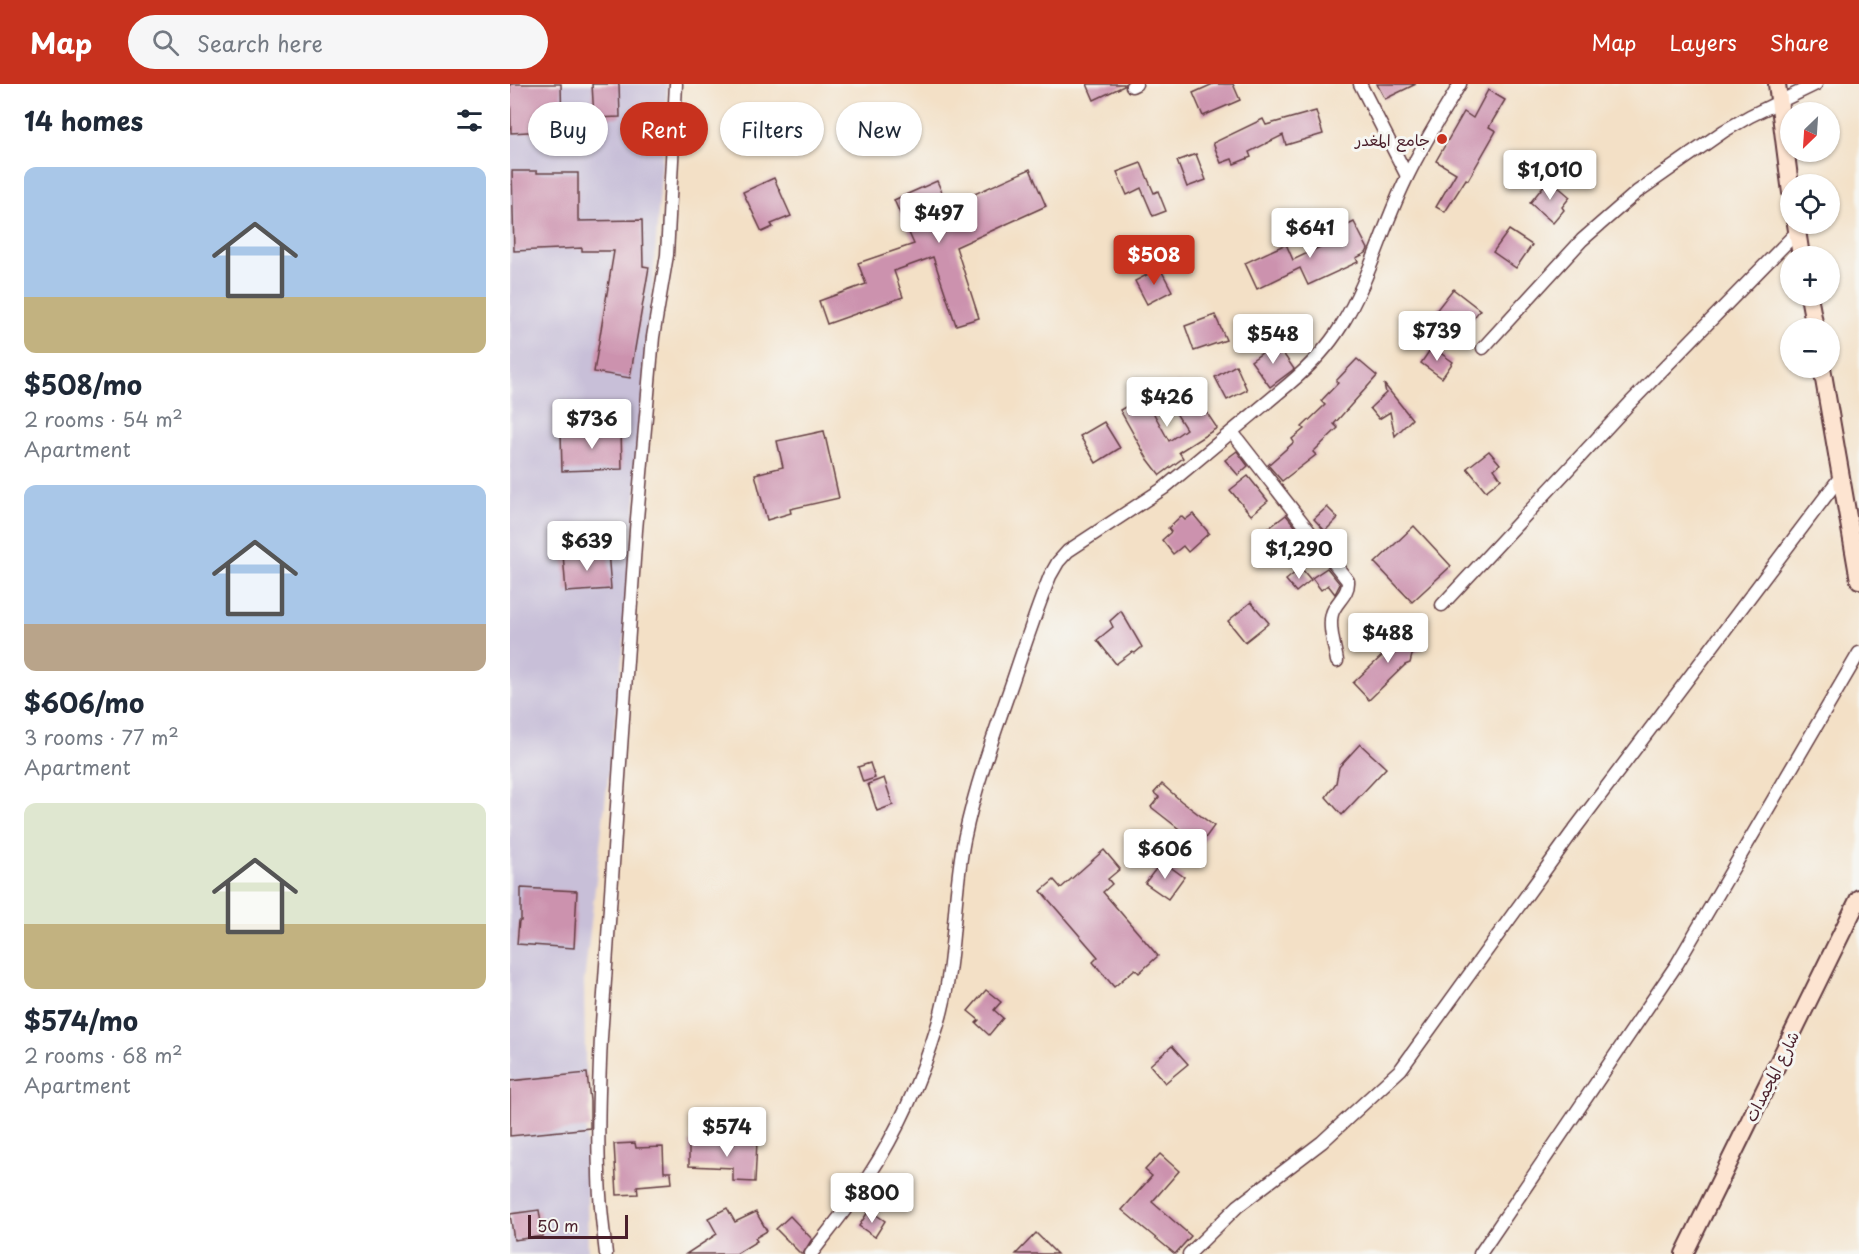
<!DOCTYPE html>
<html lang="en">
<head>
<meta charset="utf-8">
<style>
	:root { --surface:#fff; --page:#f6f6f7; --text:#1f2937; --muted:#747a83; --accent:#c8321e }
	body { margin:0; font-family:"Playpen Sans","Playpen Sans Arabic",sans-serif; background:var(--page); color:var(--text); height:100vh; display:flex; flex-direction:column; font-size:22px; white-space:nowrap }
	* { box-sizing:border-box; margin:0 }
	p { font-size:20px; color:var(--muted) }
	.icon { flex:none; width:33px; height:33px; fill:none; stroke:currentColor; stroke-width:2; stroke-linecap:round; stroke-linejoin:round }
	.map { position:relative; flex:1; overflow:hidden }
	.side { display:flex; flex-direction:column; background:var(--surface); width:510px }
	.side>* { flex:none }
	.guide { position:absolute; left:18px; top:18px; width:570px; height:54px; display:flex; gap:12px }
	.needle { width:39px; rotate:205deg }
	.fabs { position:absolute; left:1270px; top:18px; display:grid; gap:12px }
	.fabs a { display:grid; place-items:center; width:60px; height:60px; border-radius:50%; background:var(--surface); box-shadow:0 2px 4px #0004; font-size:30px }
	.scale { position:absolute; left:18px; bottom:15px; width:100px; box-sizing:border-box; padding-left:6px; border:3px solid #4a1f2b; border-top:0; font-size:16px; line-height:21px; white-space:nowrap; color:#4a1f2b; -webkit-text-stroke:4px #f6f6f2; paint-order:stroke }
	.price { position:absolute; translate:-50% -51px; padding:0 14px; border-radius:6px; background:#fff; color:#222; font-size:20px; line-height:39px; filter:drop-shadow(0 2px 3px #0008) }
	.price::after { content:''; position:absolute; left:50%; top:36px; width:18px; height:14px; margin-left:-9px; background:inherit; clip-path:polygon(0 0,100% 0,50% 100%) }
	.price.active { background:var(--accent); color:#fff }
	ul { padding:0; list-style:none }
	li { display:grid; align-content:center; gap:12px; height:318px; padding:0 24px }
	li span { display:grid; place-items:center; height:186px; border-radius:12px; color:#555 }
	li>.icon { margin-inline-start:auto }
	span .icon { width:108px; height:108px; fill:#fffc; stroke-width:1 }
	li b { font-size:26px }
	h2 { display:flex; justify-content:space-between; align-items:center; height:72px; padding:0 24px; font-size:26px }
	.tag { padding:0 21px; border-radius:27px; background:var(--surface); box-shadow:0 2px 4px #0004; font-size:21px; line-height:54px }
	.tag.active { background:var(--accent); color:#fff }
	header { display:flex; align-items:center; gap:36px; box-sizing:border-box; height:84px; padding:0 30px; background:var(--accent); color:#fff }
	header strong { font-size:28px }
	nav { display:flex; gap:33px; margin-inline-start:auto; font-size:21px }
	.search { width:420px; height:54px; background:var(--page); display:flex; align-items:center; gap:15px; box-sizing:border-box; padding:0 21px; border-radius:33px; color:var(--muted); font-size:22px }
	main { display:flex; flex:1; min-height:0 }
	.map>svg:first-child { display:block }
	.industrial { fill:#c8bfd8 }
	.building { fill:#cc92ae }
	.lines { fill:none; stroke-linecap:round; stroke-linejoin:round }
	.minor-casing { stroke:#633c42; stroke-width:15 }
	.secondary-casing { stroke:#633c42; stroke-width:20 }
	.minor { stroke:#fff; stroke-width:12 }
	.secondary { stroke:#fde4d1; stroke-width:16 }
	.poi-dot { fill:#c8321e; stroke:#f6f6f2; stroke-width:2 }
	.labels { text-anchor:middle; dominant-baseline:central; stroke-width:6; stroke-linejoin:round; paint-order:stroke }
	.poi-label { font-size:16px; fill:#4a1f2b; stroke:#f6f6f2; text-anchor:end }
	.street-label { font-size:16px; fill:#4a1f2b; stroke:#f6f6f2 }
</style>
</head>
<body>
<header>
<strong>Map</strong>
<div class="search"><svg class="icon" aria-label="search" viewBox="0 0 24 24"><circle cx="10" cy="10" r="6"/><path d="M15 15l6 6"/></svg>Search here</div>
<nav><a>Map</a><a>Layers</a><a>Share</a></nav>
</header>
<main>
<section class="side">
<h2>14 homes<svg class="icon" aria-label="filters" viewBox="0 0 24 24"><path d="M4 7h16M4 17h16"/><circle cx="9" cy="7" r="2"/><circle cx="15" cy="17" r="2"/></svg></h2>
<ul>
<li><span style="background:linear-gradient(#a9c7e8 70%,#c2b280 0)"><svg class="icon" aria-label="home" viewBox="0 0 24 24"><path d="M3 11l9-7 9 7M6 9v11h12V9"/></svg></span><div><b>$508/mo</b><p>2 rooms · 54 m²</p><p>Apartment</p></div></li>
<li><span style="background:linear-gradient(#a9c7e8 75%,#b9a48a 0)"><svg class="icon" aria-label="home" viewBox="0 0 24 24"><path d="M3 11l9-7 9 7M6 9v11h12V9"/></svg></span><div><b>$606/mo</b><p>3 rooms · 77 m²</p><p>Apartment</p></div></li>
<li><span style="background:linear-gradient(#dfe7d0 65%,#c2b280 0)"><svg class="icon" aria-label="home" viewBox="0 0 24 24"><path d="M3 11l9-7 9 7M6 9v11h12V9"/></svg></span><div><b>$574/mo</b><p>2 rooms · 68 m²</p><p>Apartment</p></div></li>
</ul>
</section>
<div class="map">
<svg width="1349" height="1170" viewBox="0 0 1349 1170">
	<rect width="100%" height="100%" fill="#f6f6f2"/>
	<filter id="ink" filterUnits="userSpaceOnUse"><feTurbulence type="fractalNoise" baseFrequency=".0167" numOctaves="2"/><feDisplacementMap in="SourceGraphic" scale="12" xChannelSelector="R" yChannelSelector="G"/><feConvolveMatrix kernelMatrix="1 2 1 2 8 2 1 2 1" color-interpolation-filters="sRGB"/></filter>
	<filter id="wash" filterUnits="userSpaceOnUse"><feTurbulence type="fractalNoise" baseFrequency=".008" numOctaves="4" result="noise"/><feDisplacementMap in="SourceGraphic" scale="24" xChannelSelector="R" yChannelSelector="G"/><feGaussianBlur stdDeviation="1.35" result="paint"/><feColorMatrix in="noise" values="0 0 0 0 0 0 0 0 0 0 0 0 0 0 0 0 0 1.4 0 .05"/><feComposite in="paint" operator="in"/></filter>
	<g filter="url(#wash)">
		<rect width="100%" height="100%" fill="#f3e0c6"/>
		<path class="industrial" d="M0 0H158L117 533 74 898 78 1170H0Z"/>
		<g id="blocks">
			<g class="building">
				<path d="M0 0H51L52 46 1 49Z"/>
				<path d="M82 0H109L110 33 84 34Z"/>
				<path d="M577 0H614V2L584 16Z"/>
				<path d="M703 0H723L730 16 693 32 683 9Z"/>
				<path d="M867 0H906L875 15Z"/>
				<path d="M978 6 995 16 979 43 986 47 958 96 956 95 935 128 926 123 946 89 926 77 954 28 963 34Z"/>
				<path d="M806 27 813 50 776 61 773 51 739 68 741 73 724 80 722 75 711 79 703 59 753 35 756 41Z"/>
				<path d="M686 70 696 96 677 103 667 77Z"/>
				<path d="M631 79 644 109 648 107 656 127 643 132 631 104 617 111 607 88Z"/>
				<path d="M520 85 536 122 446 163 469 234 446 241 423 173 384 187 393 213 317 240 309 217 356 200 348 179 404 160 384 116 427 97 438 122Z"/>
				<path d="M2 87H27V89H68V137L132 136 133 182 139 183 120 294 84 288 104 167H72V164L4 167Z"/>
				<path d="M264 94 281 132 261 140 263 143 252 148 233 108Z"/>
				<path d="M1039 95 1060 113 1052 123 1054 126 1043 139 1020 119Z"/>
				<path d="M844 138 858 165 856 169 846 174 848 178 798 201 790 184 747 205 735 179 776 160 783 176 825 156 822 149Z"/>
				<path d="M999 146 1022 161 1006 184 983 168Z"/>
				<path d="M650 184 662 207 637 220 625 197Z"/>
				<path d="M943 205 970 226 952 249 925 228Z"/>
				<path d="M705 231 716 256 684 267 675 242Z"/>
				<path d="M766 259 784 285 760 303 741 277Z"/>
				<path d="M922 263 943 278 932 294 911 279Z"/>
				<path d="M847 275 867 292 824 340 828 344 803 368 806 371 772 397 758 381 784 358 782 355 794 345 792 343 815 321 811 317 828 299 826 297Z"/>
				<path d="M726 281 737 306 717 316 705 293Z"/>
				<path d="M669 298 684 325 691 320 707 344 669 368 673 374 650 391 637 374 610 326 634 312 659 357 676 345 652 307Z"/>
				<path d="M874 300 902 335 885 352 880 328 869 335 860 324 876 309Z"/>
				<path d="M594 338 610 364 586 379 570 352Z"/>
				<path d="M111 346 112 385 52 387 51 348Z"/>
				<path d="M314 347 329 414 280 425 281 429 257 436 245 390 273 383 267 357Z"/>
				<path d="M727 367 738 382 728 391 715 376Z"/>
				<path d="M979 367 990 380 984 385 991 395 976 407 957 384Z"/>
				<path d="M738 392 758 417 741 431 720 406Z"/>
				<path d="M817 423 828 434 815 447 804 435Z"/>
				<path d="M683 430 699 449 678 468 673 462 663 470 652 456 661 448 658 444 671 432 675 436Z"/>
				<path d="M776 431 793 452 776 465 759 444Z"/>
				<path d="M904 442 941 482 902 518 865 479Z"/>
				<path d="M98 467 101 505 56 508 53 470Z"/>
				<path d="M791 484 801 496 786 508 776 496Z"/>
				<path d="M817 484 830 500 825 510 818 501 811 506 802 494Z"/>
				<path d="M741 518 759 539 735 558 718 537Z"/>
				<path d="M611 527 632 563 625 569 622 568 606 580 587 556 603 543 600 537Z"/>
				<path d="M895 543 912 564 902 571 900 579 895 581 859 616 843 599 874 570 871 567Z"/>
				<path d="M850 660 876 684 832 731 816 713 826 699 829 683Z"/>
				<path d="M360 679 365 694 353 698 348 683Z"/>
				<path d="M374 694 383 721 367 727 358 700Z"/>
				<path d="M652 700 671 717 704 742 688 764 676 755 678 752 641 723 649 713 644 709Z"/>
				<path d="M594 766 610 785 598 795 602 800 593 808 648 872 629 889 625 885 604 903 583 878 588 873 531 807 544 796 551 804Z"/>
				<path d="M652 777 674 793 658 815 635 799Z"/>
				<path d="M11 804 67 807 64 864 7 860 9 837H11Z"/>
				<path d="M476 906 491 918 484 926 493 934 479 951 466 939 469 936 458 927Z"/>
				<path d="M662 962 678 980 655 999 640 981Z"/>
				<path d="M77 989 80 1017V1044L0 1052V997Z"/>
				<path d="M224 1056 247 1057 245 1098 223 1097V1084L179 1082V1058L224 1060Z"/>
				<path d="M125 1059 126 1064 153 1063 154 1088H161L162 1099 127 1102 128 1110 107 1111 104 1060Z"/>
				<path d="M650 1070 669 1087 642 1118 681 1152 665 1170 612 1126 642 1092 635 1086Z"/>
				<path d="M217 1124 225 1138 246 1128 257 1147 245 1154 247 1157 226 1170H176L207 1150 198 1134Z"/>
				<path d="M29 1126 33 1152 4 1156 0 1130Z"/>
				<path d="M359 1126 375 1137 365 1153 349 1142Z"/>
				<path d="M280 1132 302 1155 293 1170H291L266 1145Z"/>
				<path d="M526 1149 547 1170H506Z"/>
			</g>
		</g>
	</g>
	<g filter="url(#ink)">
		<use href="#blocks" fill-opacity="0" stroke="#633c42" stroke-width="1.5"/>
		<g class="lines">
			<g class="minor-casing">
				<g id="minor">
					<path d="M850 0 897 92"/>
					<path d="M622 2 626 0"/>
					<path d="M973 264 1072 156 1127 108 1214 47 1240 32 1306 0"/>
					<path d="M722 348 838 497C839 511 825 518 822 530 818 544 825 563 827 577"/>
					<path d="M932 521 1120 319 1287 148"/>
					<path d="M96 1170C93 1143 89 1115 89 1087 87 1043 89 998 91 954L126 446 143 253 157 171 166 0"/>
					<path d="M301 1170C320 1145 341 1120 358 1093 388 1047 412 993 428 940 446 881 442 816 454 756 465 703 484 650 502 599 514 563 526 527 540 492L548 478 558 467 654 404 779 300C799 283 817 265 831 242 860 196 873 140 898 91 913 60 932 30 950 0"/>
					<path d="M679 1170 728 1122 812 1058 891 985 1061 750 1331 392"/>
					<path d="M970 1170 1167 880 1349 569"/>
				</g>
			</g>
			<g class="secondary-casing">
				<g id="secondary">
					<path d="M1267 0 1281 109"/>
					<path d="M1286 140 1291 172"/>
					<path d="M1299 212 1305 244"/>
					<path d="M1312 284 1349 496"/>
					<path d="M1174 1170 1349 814"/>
				</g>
			</g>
			<use href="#minor" class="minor"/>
			<use href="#secondary" class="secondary"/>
		</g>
	</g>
	<circle class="poi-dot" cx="932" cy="55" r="6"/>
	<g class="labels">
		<g class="poi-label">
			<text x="920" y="55">جامع المغدر</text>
		</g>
		<g class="street-label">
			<text transform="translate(1261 992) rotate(-63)">شارع المجمدات</text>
		</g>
	</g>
</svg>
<div class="fabs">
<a><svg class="needle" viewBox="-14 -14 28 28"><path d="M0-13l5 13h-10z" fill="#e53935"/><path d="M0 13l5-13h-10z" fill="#747a83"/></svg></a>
<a><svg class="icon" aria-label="locate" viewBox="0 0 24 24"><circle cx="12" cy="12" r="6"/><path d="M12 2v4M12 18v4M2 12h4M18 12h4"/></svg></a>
<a>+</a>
<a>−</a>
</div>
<div class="scale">50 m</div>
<b class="price" style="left:1040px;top:117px">$1,010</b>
<b class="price" style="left:429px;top:160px">$497</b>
<b class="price" style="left:800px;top:175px">$641</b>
<b class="price active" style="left:644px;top:202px">$508</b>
<b class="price" style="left:927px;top:278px">$739</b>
<b class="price" style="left:763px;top:281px">$548</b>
<b class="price" style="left:657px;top:344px">$426</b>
<b class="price" style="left:82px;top:366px">$736</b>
<b class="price" style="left:77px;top:488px">$639</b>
<b class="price" style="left:789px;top:496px">$1,290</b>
<b class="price" style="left:878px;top:580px">$488</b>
<b class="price" style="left:655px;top:796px">$606</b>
<b class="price" style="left:217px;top:1074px">$574</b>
<b class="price" style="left:362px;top:1140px">$800</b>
<div class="guide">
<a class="tag">Buy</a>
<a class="tag active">Rent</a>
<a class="tag">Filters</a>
<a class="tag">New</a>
</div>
</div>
</main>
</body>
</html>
